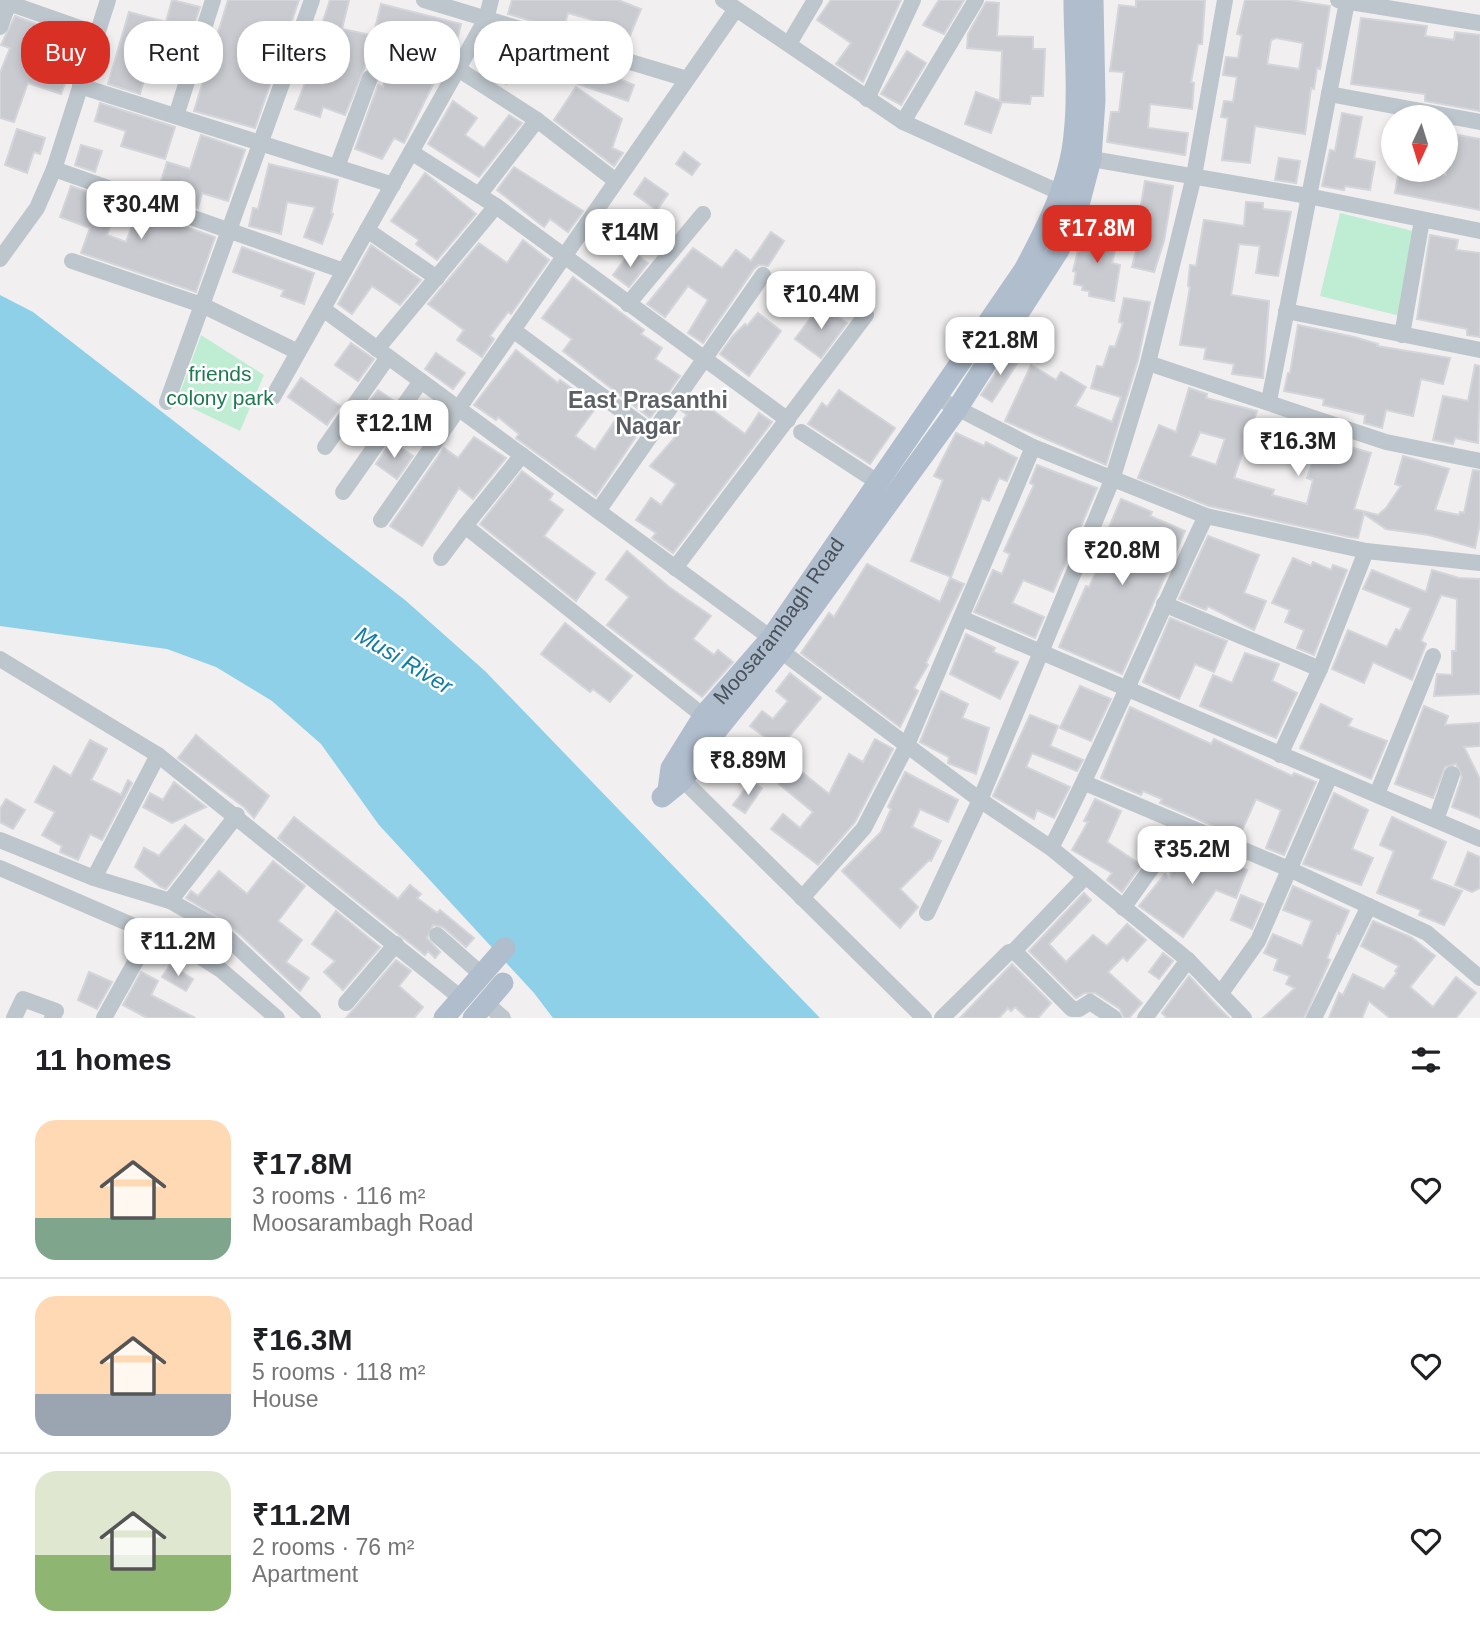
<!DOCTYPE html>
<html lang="en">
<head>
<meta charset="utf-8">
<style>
	:root { --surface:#fff; --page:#f6f6f6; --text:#202124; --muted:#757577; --line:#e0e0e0; --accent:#d93025 }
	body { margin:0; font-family:Helvetica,sans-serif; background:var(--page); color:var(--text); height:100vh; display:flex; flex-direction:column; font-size:26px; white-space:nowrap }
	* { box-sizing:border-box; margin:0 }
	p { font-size:23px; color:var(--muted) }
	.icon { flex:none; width:38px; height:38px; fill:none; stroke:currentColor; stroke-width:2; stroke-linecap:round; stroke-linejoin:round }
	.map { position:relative; height:1018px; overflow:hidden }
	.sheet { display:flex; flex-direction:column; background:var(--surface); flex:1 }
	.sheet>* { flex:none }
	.guide { position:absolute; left:21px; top:21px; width:700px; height:63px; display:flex; gap:14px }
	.needle { width:46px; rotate:184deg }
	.fabs { position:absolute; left:1381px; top:105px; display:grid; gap:14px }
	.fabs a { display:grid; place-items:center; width:77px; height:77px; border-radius:50%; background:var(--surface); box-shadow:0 4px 10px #0003; font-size:35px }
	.price { position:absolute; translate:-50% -60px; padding:0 16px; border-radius:14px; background:#fff; color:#222; font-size:23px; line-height:46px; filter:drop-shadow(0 2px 4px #0008) }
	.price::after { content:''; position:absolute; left:50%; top:42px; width:21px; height:16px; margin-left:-10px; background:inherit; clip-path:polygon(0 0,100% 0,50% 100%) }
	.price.selected { background:var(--accent); color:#fff }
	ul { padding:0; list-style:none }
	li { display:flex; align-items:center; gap:21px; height:175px; padding:0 35px }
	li+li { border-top:2px solid var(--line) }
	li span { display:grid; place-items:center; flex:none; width:196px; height:140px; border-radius:21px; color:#555 }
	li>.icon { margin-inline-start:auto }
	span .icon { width:84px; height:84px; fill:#fffc; stroke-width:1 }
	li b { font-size:30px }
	h2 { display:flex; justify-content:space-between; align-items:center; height:84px; padding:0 35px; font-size:30px }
	.tag { padding:0 24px; border-radius:28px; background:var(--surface); box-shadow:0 4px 10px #0003; font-size:24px; line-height:63px }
	.tag.selected { background:var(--accent); color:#fff }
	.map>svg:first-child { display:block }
	.green { fill:#bfedd4 }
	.water { fill:#8ed0e8 }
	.building { fill:#c9cbd1; stroke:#d3d5da; stroke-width:2; fill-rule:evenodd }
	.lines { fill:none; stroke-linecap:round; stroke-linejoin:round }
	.minor { stroke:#bec6cd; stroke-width:16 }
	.major { stroke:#b0bdcd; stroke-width:21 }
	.labels { text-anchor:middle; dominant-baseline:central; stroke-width:5; stroke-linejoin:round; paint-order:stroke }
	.park-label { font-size:21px; fill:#1b7a50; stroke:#fff }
	.street-label { font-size:21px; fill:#48515c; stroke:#fff }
	.neighbourhood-label { font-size:23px; font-weight:bold; fill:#5c5f64; stroke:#fff }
	.water-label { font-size:23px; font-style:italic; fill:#127da4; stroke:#fff }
</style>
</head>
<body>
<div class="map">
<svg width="1480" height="1018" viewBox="0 0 1480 1018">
	<rect width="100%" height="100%" fill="#f1efef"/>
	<g class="green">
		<path d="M1340 213 1413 231 1400 316 1320 296Z"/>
		<path d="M201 335 264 375 240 431 177 401Z"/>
	</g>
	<path class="water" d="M0 295 33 312 405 600 485 671 820 1018H553L534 993 379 825 321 744 272 701 216 667 167 649 0 626Z"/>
	<g class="building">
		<path d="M172 0 200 7 178 74 148 66 140 94 108 84 129 12 166 22Z"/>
		<path d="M228 0H299L255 128 194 111Z"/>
		<path d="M330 0H349L342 29 371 35 364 69 345 115 323 107 320 117 295 109 310 70 305 69 309 50 313 51Z"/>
		<path d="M512 0H618L641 9 629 38 612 31 614 26 568 13 563 30 508 14Z"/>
		<path d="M831 0H901L863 82 836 64 851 43 817 20Z"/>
		<path d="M939 0H964L944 34 923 25Z"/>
		<path d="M1136 0H1205L1202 44H1198L1191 82 1194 83 1192 109 1150 104 1148 128 1188 133 1185 155 1107 142 1111 112H1119L1124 72 1110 71 1119 5 1136 7Z"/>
		<path d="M1245 0H1290L1330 6 1320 69 1317 68 1314 89 1311 88 1305 134 1255 126 1250 163 1222 160 1228 118 1221 117 1224 101 1233 102 1237 77 1223 75 1226 57 1238 58 1242 35 1237 34ZM1276 38 1303 43 1299 69 1267 64 1271 40Z"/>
		<path d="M986 2 999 3 997 36 1033 37V49H1045L1043 96H1031L1030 104 1002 102 991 133 965 124 976 92 1000 101 1002 51 967 48 968 34Z"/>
		<path d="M381 4 461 24 454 53 449 52 404 143 394 138 382 159 355 149 378 85 383 87 395 42 373 37Z"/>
		<path d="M15 16 81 40 61 94 28 83 14 122 0 118V73L10 48 1 45Z"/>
		<path d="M1361 18 1427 26 1425 36 1454 40 1455 32 1480 35V111L1425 101V94L1351 84Z"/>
		<path d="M491 31 524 43 519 61 506 84 485 72 499 48 485 42Z"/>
		<path d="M549 50 634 85 628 101 578 84 555 71 552 76 539 70Z"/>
		<path d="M907 51 926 63 901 105 881 94Z"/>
		<path d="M576 87 622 119 612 148 623 153 614 166 554 120Z"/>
		<path d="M453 101 477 118 465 135 484 148 509 115 522 123 479 177 428 144Z"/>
		<path d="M100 103 175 127 165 159 121 146 126 131 95 121Z"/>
		<path d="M1342 113 1362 117 1354 158 1375 162 1370 190 1345 186 1344 190 1322 186 1330 150 1335 151Z"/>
		<path d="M17 129 45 138 40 154 34 152 27 173 5 165Z"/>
		<path d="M201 135 245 150 228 201 202 193 198 208 157 194 167 162 190 169Z"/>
		<path d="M1458 135 1480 139V210L1395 193 1399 170 1446 175V137L1457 140Z"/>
		<path d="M81 145 102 151 95 172 75 165Z"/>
		<path d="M684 152 700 164 692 175 676 164Z"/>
		<path d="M1279 158 1300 161 1296 183 1275 180Z"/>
		<path d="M269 164 338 180 331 213 333 214 322 244 304 237 315 207 287 202 281 234 249 226 253 208 258 209Z"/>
		<path d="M514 167 583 211 568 232 550 219 544 227 497 190Z"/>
		<path d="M425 173 476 214 437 260 416 244 419 240 391 221Z"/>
		<path d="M645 178 668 194 657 210 634 194Z"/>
		<path d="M1145 181 1173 186 1164 241 1154 272 1132 267 1139 239 1144 240 1150 212 1140 211Z"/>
		<path d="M71 186 119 203 107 235 126 242 138 210 215 237 196 292 81 253 90 228 60 217Z"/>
		<path d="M1246 202 1263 203V209L1291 212 1278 276 1256 273 1260 246 1239 244 1231 295 1269 301 1263 378 1232 374 1234 364 1204 359 1206 348 1180 345 1190 287 1188 286 1190 265 1196 266 1204 220 1244 226Z"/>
		<path d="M1083 230 1118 236 1112 263 1120 265 1114 301 1089 296V291L1082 290 1083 286 1074 284 1076 272 1073 271Z"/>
		<path d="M771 232 784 241 768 266 759 265 754 269 703 343 688 333 708 300 688 286 665 317 647 304 693 248 722 268 736 250 751 261Z"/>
		<path d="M1430 235 1458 240 1456 250 1480 253V337L1467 335V329L1417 319Z"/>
		<path d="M523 240 549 260 511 314 508 312 490 336 494 339 482 357 457 340 464 330 428 304 479 243 507 263Z"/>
		<path d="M371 245 421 280 400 305 372 286 352 314 338 304Z"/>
		<path d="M242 247 314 273 304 304 281 296 284 290 233 272Z"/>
		<path d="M631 251 648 263 629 287 613 275Z"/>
		<path d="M573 277 644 330 641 334 662 348 655 359 680 376 650 418 563 351 572 339 542 318Z"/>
		<path d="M1124 298 1150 302 1138 360 1106 465 1005 421 1031 365 1056 380 1061 372 1086 387 1075 406 1112 422 1121 397 1091 388 1097 366 1103 367 1110 346 1115 347 1123 323 1119 322Z"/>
		<path d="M820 305 847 323 821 358 795 339Z"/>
		<path d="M758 313 781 331 749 376 720 354 733 336 745 324 747 326Z"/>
		<path d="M1298 325 1354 337 1378 344 1377 346 1450 358 1443 384 1421 379 1413 416 1386 410 1382 428 1364 423 1365 415 1323 405 1324 399 1284 391 1288 373H1290Z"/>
		<path d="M351 343 374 359 358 381 335 365Z"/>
		<path d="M516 350 558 383 560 380 577 392 575 394 595 409 575 436 595 450 616 419 637 435 596 496 516 438 519 434 498 417 496 420 474 405Z"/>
		<path d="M436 353 465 373 453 389 425 369Z"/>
		<path d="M1009 353 1020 359 992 402 981 395Z"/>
		<path d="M1475 365 1480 366 1478 443 1455 438 1453 444 1433 440 1443 396 1468 401Z"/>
		<path d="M301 378 340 406 327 425 288 397Z"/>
		<path d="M1189 388 1207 394 1206 398 1257 411 1234 478 1274 490 1272 495 1307 504 1313 480 1307 478 1312 463 1284 455 1293 423 1311 428 1309 435 1371 453 1354 509 1378 515 1386 508 1401 486 1395 484 1403 456 1449 469 1435 510 1459 515 1460 512 1464 513 1473 470 1480 471V523L1475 548 1429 535 1386 529 1364 514 1358 538 1350 537 1209 506 1138 478 1159 425 1176 432ZM1200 432 1225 439 1216 465 1190 456Z"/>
		<path d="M378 390 394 401 385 414 369 402Z"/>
		<path d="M839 390 895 428 870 464 808 424 822 403 827 407Z"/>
		<path d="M692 395 745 434 759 413 772 422 673 553 652 538 656 533 636 520 651 498 661 505 676 484 650 466 678 434 674 431 687 415 681 410Z"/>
		<path d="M956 433 984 446 986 442 1017 458 1007 481 999 478 989 501 982 498 951 577 911 561 943 480 934 476Z"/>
		<path d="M474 437 506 458 473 499 459 488 422 546 390 526 444 448 458 458Z"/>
		<path d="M391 441 413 456 397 479 376 464Z"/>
		<path d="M1037 465 1097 488 1053 592 1023 580 1012 603 1044 617 1035 638 974 612 993 570 1002 574 1010 554 1004 551 1034 485 1030 483Z"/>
		<path d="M522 471 553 494 549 500 563 510 544 536 595 573 576 601 480 524Z"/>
		<path d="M1121 499 1152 512 1150 516 1185 531 1122 674 1059 647 1086 586 1089 587 1099 566 1105 545 1102 544Z"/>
		<path d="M1208 536 1259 555 1244 593 1266 601 1254 630 1208 606 1206 610 1179 599Z"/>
		<path d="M627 551 669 587 711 616 693 639 714 655 718 650 733 662 702 697 607 625 629 597 606 579Z"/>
		<path d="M1293 558 1311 566 1313 562 1331 570 1333 565 1347 570 1314 655 1297 648 1304 630 1285 622 1290 610 1272 603Z"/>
		<path d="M867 564 940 602 950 578 964 584 926 663 928 665 914 688 918 691 900 727 801 653 829 613 834 617Z"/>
		<path d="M1372 570 1426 592 1432 570 1459 578 1480 579V694L1434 696 1437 674 1452 675V651H1456L1457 599 1441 595 1421 641 1426 644 1412 680 1373 662 1364 683 1332 669 1348 630 1387 647 1396 629 1400 631 1411 608 1363 589Z"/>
		<path d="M1170 618 1227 641 1214 672 1195 664 1179 699 1143 682Z"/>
		<path d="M565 623 632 676 610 702 593 689 590 692 541 654Z"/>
		<path d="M966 634 995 648 993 652 1018 662 1000 699 950 674Z"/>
		<path d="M1245 653 1279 664 1272 681 1297 693 1276 738 1200 706 1213 675 1232 683Z"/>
		<path d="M790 673 821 698 780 748 750 726 762 711 773 719 788 701 776 691Z"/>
		<path d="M1080 686 1111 699 1091 741 1060 728Z"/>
		<path d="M941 691 968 704 962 718 989 728 976 774 948 763 949 757 920 742Z"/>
		<path d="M1321 704 1352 719 1348 726 1387 741 1371 779 1300 748Z"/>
		<path d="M1424 706 1448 716 1445 725 1480 723V746L1464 747 1480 779V818L1452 807 1462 777 1456 764 1445 767 1433 798 1395 784Z"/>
		<path d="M1130 707 1211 744 1214 739 1292 776 1294 773 1316 782 1284 855 1266 848 1281 810 1256 799 1239 837 1160 803 1162 799 1143 791 1141 795 1101 778Z"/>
		<path d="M1030 715 1058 726 1050 746 1083 760 1077 771 1032 753 1026 767 1070 787 1054 818 1037 810 1034 819 993 796Z"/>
		<path d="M196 735 269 796 254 818 244 807 178 758Z"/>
		<path d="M875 739 893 749 855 822 818 865 771 829 783 814 800 828 813 812 779 784 793 765 829 794 849 754 863 762Z"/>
		<path d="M90 740 107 749 91 780 121 795 128 780 132 783 102 840 90 834 78 860 60 852 62 846 42 835 55 812 35 802 54 766 71 776Z"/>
		<path d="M905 772 958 800 948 822 920 809 912 827 941 841 931 861 929 860 900 889 918 907 900 928 842 871 881 832 891 809 888 807Z"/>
		<path d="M751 781 762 788 745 813 733 805Z"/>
		<path d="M174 782 206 807 172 823 143 807 150 793 163 800Z"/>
		<path d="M1334 793 1368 810 1352 849 1373 858 1361 885 1303 864Z"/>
		<path d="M6 799 25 810 13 829 0 822V809Z"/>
		<path d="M1095 799 1121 811 1107 842 1141 865 1122 892 1107 880 1112 873 1072 850 1088 822 1084 821Z"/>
		<path d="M294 817 398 899 410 885 421 894 417 898 437 913 440 910 474 938 466 947 443 927 433 925 427 938 440 952 435 958 428 951 425 955 278 838Z"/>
		<path d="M1392 817 1446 842 1431 879 1462 891 1444 925 1419 915 1421 910 1377 893 1394 851 1380 845Z"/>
		<path d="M185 825 204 840 166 889 161 887 135 867 144 848 159 856Z"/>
		<path d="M1186 837 1213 848 1212 851 1229 858 1228 862 1247 870 1236 898 1216 890 1183 937 1139 906 1165 874 1169 878Z"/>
		<path d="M1468 852 1480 857V888L1472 892 1455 885Z"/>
		<path d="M273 861 305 886 278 921 302 940 286 962 309 978 300 991 230 925 186 898 191 891 198 896 219 871 247 894Z"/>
		<path d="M1293 886 1349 911 1339 934 1337 933 1327 958 1330 960 1304 1018H1263L1295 988 1286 984 1290 976 1274 970 1278 959 1264 953 1273 934 1302 946 1312 921 1283 910Z"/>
		<path d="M1084 893 1091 900 1049 944 1066 962 1093 935 1107 946 1127 924 1146 940 1127 961 1123 957 1108 972 1142 1003 1129 1018H1124L1120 1009 1095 993H1085L1076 998 1029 951Z"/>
		<path d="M1241 895 1263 904 1252 929 1231 920Z"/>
		<path d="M336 911 380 947 343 990 324 972 335 961 312 944Z"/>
		<path d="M1373 921 1411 937 1435 956 1410 987 1433 1007 1456 977 1476 993 1456 1018H1390L1369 1001 1362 1018H1329L1339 993 1343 995 1353 974 1384 989 1397 973 1395 971 1399 966 1361 946Z"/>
		<path d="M1163 953 1173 961 1159 979 1149 972Z"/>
		<path d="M396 960 411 971 399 986 423 1007 414 1018H346Z"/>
		<path d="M1012 964 1051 1003 1038 1018H1027L1015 1007 1011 1011 1008 1008 999 1018H960Z"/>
		<path d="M170 965 193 979 186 991 162 977Z"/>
		<path d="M89 972 112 982 97 1009 78 1000Z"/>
		<path d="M141 972 158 981 151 995 195 1018H147L123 1005Z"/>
		<path d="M1189 976 1217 1006 1229 1018H1167L1162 1013Z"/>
	</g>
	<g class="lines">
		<g class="minor">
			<path d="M0 0 97 34"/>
			<path d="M424 0 687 79"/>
			<path d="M723 0 903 122 1070 197"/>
			<path d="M1338 0 1480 23"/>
			<path d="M0 27 10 0"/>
			<path d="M790 42 815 0"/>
			<path d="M458 69 537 120 616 181"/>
			<path d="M80 86 393 185"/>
			<path d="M1329 94 1480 122"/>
			<path d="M867 99 913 0"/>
			<path d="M176 116 213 0"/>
			<path d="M903 122 976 0"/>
			<path d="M411 152 496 206 788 420"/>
			<path d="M1080 157 1308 196 1480 231"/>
			<path d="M337 167 370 78"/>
			<path d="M54 169 344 271"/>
			<path d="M479 195 537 120"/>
			<path d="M367 230 437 278"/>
			<path d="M0 259 37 208 54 169 108 0"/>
			<path d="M72 261 202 305 298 352"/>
			<path d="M628 304 703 214"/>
			<path d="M323 309 771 638"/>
			<path d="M1286 311 1480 350"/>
			<path d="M513 330 652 433"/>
			<path d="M1402 335 1422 220"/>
			<path d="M377 349 496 206"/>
			<path d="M1148 363 1386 442 1480 461"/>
			<path d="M273 397 486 19 491 0"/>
			<path d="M1269 401 1347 2"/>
			<path d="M167 402 312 0"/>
			<path d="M947 403 1033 447 1206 516 1366 551 1480 563"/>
			<path d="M801 432 879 483"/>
			<path d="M325 447 388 357"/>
			<path d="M343 492 421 381"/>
			<path d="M598 511 763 275"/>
			<path d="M381 520 736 9"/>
			<path d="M465 526 522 455"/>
			<path d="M441 558 465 526 711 722"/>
			<path d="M675 568 866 315 828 293"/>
			<path d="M1164 604 1320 669"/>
			<path d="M961 618 1480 839"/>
			<path d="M781 651 980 800 1051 848 1188 960 1244 1018"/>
			<path d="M0 659 158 755 461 998"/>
			<path d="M1280 755 1320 669 1366 551"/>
			<path d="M677 774 924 1018"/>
			<path d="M1085 783 1289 869 1427 933 1480 978"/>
			<path d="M1377 794 1433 656"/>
			<path d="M1436 820 1452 774"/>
			<path d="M0 840 94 878 170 901 215 926 313 1018"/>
			<path d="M1051 848C1107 739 1153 627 1206 516"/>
			<path d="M0 868 190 950 221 970 277 1018"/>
			<path d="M1085 877 1014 951 1072 1009H1079L1090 1002 1114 1018"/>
			<path d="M94 878 158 755"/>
			<path d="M802 898 864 828 907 745 1033 447"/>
			<path d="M170 901 237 815"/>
			<path d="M1123 908 1182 825"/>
			<path d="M927 913 980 800 1112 480 1148 363 1194 176 1225 0"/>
			<path d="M437 935 481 974"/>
			<path d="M1221 993 1258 941 1330 776"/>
			<path d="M346 1003 396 944"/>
			<path d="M486 1003 503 1018"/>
			<path d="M14 1018 23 999 56 1011 52 1018"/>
			<path d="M104 1018 142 950"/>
			<path d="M942 1018 1009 952 1014 951"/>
			<path d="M1145 1018 1188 960"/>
			<path d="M1314 1018 1369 906"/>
		</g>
		<g class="major">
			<path id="s1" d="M668 790 671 768 704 715 771 638 1024 270C1046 229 1070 182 1074 135 1079 91 1074 44 1074 0"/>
			<path d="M662 797 683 780 718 729 781 651 957 409 1059 250 1080 201 1091 159 1095 100 1093 0"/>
			<path d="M444 1018 505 948"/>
			<path d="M473 1018 503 983"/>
		</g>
	</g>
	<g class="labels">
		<g class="park-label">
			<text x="220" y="373">friends<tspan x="220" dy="24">colony park</tspan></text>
		</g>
		<g class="street-label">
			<text stroke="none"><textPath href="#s1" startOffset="205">Moosarambagh Road</textPath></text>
		</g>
		<g class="neighbourhood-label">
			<text x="648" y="400">East Prasanthi<tspan x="648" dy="26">Nagar</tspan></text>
		</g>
		<g class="water-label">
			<text transform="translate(404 660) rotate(31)">Musi River</text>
		</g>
	</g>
</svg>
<div class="fabs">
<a><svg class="needle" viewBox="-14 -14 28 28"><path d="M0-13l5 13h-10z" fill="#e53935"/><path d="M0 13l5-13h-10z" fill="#757577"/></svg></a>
</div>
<b class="price" style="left:141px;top:241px">₹30.4M</b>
<b class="price selected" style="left:1097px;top:265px">₹17.8M</b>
<b class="price" style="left:630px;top:269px">₹14M</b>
<b class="price" style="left:821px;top:331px">₹10.4M</b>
<b class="price" style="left:1000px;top:377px">₹21.8M</b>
<b class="price" style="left:394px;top:460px">₹12.1M</b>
<b class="price" style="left:1298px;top:478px">₹16.3M</b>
<b class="price" style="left:1122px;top:587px">₹20.8M</b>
<b class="price" style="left:748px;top:797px">₹8.89M</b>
<b class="price" style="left:1192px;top:886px">₹35.2M</b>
<b class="price" style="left:178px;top:978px">₹11.2M</b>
<div class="guide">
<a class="tag selected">Buy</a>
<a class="tag">Rent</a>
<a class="tag">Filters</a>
<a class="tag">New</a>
<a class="tag">Apartment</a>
</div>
</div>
<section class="sheet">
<h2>11 homes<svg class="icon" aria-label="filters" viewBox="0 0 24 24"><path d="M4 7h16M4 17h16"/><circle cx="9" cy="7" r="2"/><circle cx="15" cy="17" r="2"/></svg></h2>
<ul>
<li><span style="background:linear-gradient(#ffd9b3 70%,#7fa58c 0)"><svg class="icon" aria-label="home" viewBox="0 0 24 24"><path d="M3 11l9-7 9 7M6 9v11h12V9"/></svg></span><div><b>₹17.8M</b><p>3 rooms · 116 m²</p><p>Moosarambagh Road</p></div><svg class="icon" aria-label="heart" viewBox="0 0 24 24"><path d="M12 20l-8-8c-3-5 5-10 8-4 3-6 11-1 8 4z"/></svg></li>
<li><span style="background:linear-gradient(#ffd9b3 70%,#9aa5b1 0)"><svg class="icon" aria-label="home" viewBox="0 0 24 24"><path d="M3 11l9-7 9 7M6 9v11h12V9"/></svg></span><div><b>₹16.3M</b><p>5 rooms · 118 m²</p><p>House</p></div><svg class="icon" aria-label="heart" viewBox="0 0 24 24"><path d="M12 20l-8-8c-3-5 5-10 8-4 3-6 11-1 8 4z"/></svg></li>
<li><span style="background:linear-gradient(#dfe7d0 60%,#8fb573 0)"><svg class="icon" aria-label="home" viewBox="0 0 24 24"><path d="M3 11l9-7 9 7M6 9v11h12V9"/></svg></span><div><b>₹11.2M</b><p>2 rooms · 76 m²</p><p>Apartment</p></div><svg class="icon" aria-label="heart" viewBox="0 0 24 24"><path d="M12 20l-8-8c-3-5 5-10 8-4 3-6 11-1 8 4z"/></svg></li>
</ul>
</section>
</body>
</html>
